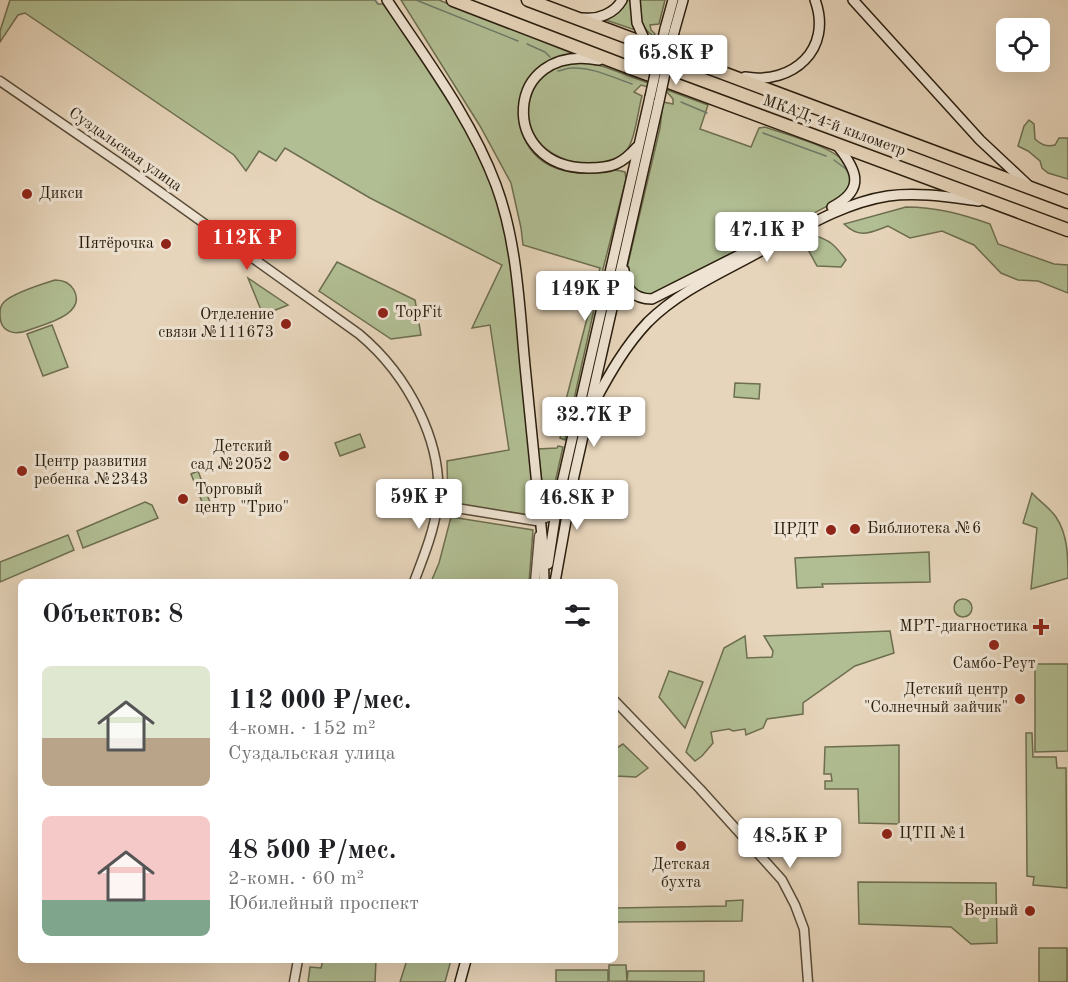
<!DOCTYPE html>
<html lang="ru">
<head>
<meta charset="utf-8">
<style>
	:root { --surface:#fff; --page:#f2f2f2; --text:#202124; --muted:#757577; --accent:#d93025 }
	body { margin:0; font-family:"Old Standard TT",serif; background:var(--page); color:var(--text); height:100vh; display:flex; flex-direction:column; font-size:22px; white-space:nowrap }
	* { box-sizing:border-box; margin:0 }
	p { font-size:20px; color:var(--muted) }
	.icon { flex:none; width:33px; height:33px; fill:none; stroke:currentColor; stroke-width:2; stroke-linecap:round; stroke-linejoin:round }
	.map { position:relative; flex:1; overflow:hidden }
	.sheet { position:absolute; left:18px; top:579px; width:600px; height:384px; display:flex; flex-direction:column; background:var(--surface); border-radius:9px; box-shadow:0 6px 24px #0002 }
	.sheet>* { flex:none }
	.controls { position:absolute; left:996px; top:18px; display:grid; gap:12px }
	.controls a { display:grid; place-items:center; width:54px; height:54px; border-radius:9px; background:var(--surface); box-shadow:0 6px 24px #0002; font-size:30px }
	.price { position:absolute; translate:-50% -51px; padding:0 14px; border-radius:6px; background:#fff; color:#222; font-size:20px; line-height:39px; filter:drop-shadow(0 2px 3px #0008) }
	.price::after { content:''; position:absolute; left:50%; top:36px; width:18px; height:14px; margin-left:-9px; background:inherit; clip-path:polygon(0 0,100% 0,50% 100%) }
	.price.selected { background:var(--accent); color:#fff }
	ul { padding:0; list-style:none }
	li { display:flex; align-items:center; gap:18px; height:150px; padding:0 24px }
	li span { display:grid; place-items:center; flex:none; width:168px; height:120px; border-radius:9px; color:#555 }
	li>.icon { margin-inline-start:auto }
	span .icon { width:72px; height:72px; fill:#fffc; stroke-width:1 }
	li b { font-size:26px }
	h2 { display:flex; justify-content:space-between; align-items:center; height:72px; padding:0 24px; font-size:26px }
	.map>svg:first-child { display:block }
	.green { fill:#b1be93; stroke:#6d6e50; stroke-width:1.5 }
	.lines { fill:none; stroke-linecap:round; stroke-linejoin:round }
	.stream { stroke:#6c7b6b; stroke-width:1.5 }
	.tertiary-casing { stroke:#584b38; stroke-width:11 }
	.secondary-casing { stroke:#291d0d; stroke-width:12 }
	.trunk-casing { stroke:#291d0d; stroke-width:15 }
	.tertiary { stroke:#efe4d3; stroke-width:8 }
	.secondary { stroke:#efe4d3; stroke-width:9 }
	.trunk { stroke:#e7d5bb; stroke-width:12 }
	.secondary-bridge-casing { stroke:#291d0d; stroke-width:12; stroke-linecap:butt }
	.secondary-bridge { stroke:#efe4d3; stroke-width:9 }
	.poi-dot { fill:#8f2418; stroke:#efe4d3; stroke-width:2 }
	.labels { text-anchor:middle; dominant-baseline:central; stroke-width:6; stroke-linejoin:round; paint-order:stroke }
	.street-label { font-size:16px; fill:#291d0d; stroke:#efe4d3 }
	.poi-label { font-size:16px; fill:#291d0d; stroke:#efe4d3; text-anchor:end }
</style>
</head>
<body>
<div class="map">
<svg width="1068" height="982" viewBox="0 0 1068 982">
	<rect width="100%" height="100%" fill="#e7d5bb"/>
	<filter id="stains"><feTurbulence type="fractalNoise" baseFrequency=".00333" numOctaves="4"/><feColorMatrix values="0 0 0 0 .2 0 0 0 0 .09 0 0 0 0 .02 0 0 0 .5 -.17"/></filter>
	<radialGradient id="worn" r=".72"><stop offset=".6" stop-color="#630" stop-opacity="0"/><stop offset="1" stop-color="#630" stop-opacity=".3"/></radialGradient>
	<g class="green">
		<path d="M10 0H375L378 4H383C425 62 481 141 501 209 512 249 514 291 518 332 523 391 529 450 535 509L530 517 450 505 448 501 447 461 509 450 490 325 472 328 502 265 370 198 285 148 276 161 259 151 246 171 234 155 25 13 18 15 0 42V31Z"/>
		<path d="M401 0H439L574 54C559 57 543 61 533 73 509 100 516 148 549 165 563 172 578 174 594 173 606 172 614 168 625 172L626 179 603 269 565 440 560 438 563 425 560 423 600 268 523 245 521 228 511 183 480 126Z"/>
		<path d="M626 0H632L635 30 603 19Z"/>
		<path d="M639 0H665L659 24 650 25 651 30 655 34 653 36C639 26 639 16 639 0Z"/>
		<path d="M568 62 590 63 605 67 708 105 700 129 751 147 759 128 765 127C790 136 838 147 851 169L850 187 839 200 663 292C646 298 644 297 630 287L627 268 660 128 663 102 673 104V99L667 92 641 85 634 92 642 96C638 110 635 142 625 153 619 160 609 162 600 163 564 168 520 144 529 102 532 90 538 79 548 71 553 67 562 64 568 62Z"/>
		<path d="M1029 120 1034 124 1035 139C1042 145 1046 147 1055 145L1059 138H1068V179L1048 173 1042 168 1040 161 1028 151 1018 146 1024 126Z"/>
		<path d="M906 207C936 207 962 214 990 224L998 244 1054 264 1068 265V293L1038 281 1018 280 1001 273 974 245 942 231 910 238 888 226C869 233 860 239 844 224Z"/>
		<path d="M813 235C830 240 835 245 846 260L841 267 817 266 805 244Z"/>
		<path d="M337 262 415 300 421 335 391 339 319 291Z"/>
		<path d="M248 278 288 305 263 315Z"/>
		<path d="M55 280C63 280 70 283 74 290 87 315 44 324 29 330 14 336 0 332 0 315 0 310 0 306 4 302 12 294 42 284 55 280Z"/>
		<path d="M52 325 68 367 43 376 27 334Z"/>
		<path d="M735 383 760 384 759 399 734 397Z"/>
		<path d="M360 434 365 447 340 456 335 443Z"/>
		<path d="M558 446 563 447 550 505 545 509 538 449 557 448Z"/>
		<path d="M198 471 211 505 204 507 191 474Z"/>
		<path d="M1032 493C1039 501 1050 508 1056 517 1068 535 1068 557 1068 578L1031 589 1037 528 1023 523Z"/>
		<path d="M145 502 152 505 158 518 83 548 77 531Z"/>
		<path d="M451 517 533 530 529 582H431L439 563Z"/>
		<path d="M68 535 74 550 0 582V562Z"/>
		<path d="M929 552 930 582 822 584 823 587 797 588 795 558Z"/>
		<circle cx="963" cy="608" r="9"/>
		<path d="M890 631 894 653 855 666 803 703V714L767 719 763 728 746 735 745 729 733 731 729 729 711 732 713 743 702 756 695 761 686 752 724 648 745 636 747 658 772 657 773 651 764 636Z"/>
		<path d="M1035 664H1068V751L1035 752Z"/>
		<path d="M669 671 703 682 685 728 659 697Z"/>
		<path d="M1026 733H1032L1033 757H1056L1057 768H1066L1067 888 1033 885 1034 877 1027 876Z"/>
		<path d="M623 744 648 768 636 777 615 776V749Z"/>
		<path d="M899 745V824L859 823 858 789H825V781H832L831 774H824L825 747Z"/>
		<path d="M858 882 996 883 997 943 971 944 951 927 859 924Z"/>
		<path d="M743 900 742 921 616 922 617 908 726 906V901Z"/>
		<rect x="1039" y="948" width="28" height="34"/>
		<path d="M323 960H376L375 982H308L310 967 321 968Z"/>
		<path d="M407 960H451L445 982H400Z"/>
		<path d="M609 965H626L627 981 628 971H704V982L609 981Z"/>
		<rect x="556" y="970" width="52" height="12"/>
	</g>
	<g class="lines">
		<g class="stream">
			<path d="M375 0 378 4"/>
			<path d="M416 0 518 41"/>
			<path d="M527 44 545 52 550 57"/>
			<path d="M558 71C561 71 566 68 571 68 592 67 612 77 632 84"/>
			<path d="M681 102 707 113"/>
			<path d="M763 133 826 156"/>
			<path d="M834 160 846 169 849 174"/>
		</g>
		<g class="tertiary-casing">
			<g id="tertiary">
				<path d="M0 81 128 169 359 334C407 374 446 444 437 508 433 534 423 558 414 582"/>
				<path d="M438 505 536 521 549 517 557 505"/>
				<path d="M535 582 539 536"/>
				<path d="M615 701 700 789 782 880 795 905 804 929 808 982"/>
				<path d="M294 982 298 960"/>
			</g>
		</g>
		<g class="secondary-casing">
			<g id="secondary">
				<path d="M387 0C426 59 471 118 496 185 516 239 519 298 524 355 530 419 537 483 543 546L544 582"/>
				<path d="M635 0 637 23 647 45"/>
				<path d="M853 0 980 140 1029 186"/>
				<path d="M583 18C598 20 615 13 622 0"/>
				<path d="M665 29 673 0"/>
				<path d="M674 32 683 0"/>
				<path d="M599 60C503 42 497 169 589 168 612 168 622 164 637 147"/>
				<path d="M745 77C793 85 833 49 815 0"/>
				<path d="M832 207C867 189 856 169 837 145"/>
				<path d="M624 270C625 288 633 299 652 299L777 236"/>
				<path d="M595 401C610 373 626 345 648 322 679 291 721 273 759 252 800 230 842 203 888 196 919 192 948 197 979 201"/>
				<path d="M548 564 557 505 650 97"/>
				<path d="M555 582 574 476 659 101"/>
				<path d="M460 982 466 960"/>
			</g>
		</g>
		<g class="trunk-casing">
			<g id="trunk">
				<path d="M453 0 620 64 1068 230"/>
				<path d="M528 0 1068 202"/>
			</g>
		</g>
		<use href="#tertiary" class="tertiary"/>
		<use href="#secondary" class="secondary"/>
		<use href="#trunk" class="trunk"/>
		<g class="secondary-bridge-casing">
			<g id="secondary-bridge">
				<path d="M650 97 665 29"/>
				<path d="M659 101 674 32"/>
			</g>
		</g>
		<use href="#secondary-bridge" class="secondary-bridge"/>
	</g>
	<g class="poi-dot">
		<circle cx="27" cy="194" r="6"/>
		<circle cx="166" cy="244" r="6"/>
		<circle cx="383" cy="313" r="6"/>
		<circle cx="286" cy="324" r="6"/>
		<circle cx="284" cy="456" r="6"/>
		<circle cx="22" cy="471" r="6"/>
		<circle cx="183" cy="499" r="6"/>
		<circle cx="855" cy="529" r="6"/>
		<circle cx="831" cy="530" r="6"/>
		<path d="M1038 618h6v6h6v6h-6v6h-6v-6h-6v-6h6z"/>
		<circle cx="994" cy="645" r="6"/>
		<circle cx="1020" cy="699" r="6"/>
		<circle cx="887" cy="834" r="6"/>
		<circle cx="681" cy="846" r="6"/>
		<circle cx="1030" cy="911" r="6"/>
	</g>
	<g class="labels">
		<g class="street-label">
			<text transform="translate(834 126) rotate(20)">МКАД, 4-й километр</text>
			<text transform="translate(125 150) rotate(35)">Суздальская улица</text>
		</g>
		<g class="poi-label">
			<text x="39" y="194" text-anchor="start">Дикси</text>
			<text x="154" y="244">Пятёрочка</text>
			<text x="395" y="313" text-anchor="start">TopFit</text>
			<text x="274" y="315">Отделение<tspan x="274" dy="18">связи №111673</tspan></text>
			<text x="272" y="447">Детский<tspan x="272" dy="18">сад №2052</tspan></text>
			<text x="34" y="462" text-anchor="start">Центр развития<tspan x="34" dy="18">ребенка №2343</tspan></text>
			<text x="195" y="490" text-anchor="start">Торговый<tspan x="195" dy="18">центр "Трио"</tspan></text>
			<text x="867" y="529" text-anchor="start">Библиотека №6</text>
			<text x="819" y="530">ЦРДТ</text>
			<text x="1028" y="627">МРТ-диагностика</text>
			<text x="994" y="664" text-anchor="middle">Самбо-Реут</text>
			<text x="1008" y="690">Детский центр<tspan x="1008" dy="18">"Солнечный зайчик"</tspan></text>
			<text x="899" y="834" text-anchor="start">ЦТП №1</text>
			<text x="681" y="865" text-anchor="middle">Детская<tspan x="681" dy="18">бухта</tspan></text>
			<text x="1018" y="911">Верный</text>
		</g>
	</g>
	<rect width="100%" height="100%" filter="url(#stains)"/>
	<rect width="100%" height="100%" fill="url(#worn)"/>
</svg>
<div class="controls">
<a><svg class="icon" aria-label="locate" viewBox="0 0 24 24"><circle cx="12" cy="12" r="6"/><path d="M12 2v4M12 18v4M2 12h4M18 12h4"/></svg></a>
</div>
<b class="price" style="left:676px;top:86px">65.8K ₽</b>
<b class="price" style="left:767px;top:263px">47.1K ₽</b>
<b class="price selected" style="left:247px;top:271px">112K ₽</b>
<b class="price" style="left:585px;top:322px">149K ₽</b>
<b class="price" style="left:594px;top:448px">32.7K ₽</b>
<b class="price" style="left:419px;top:530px">59K ₽</b>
<b class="price" style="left:577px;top:531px">46.8K ₽</b>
<b class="price" style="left:790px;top:869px">48.5K ₽</b>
<section class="sheet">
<h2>Объектов: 8<svg class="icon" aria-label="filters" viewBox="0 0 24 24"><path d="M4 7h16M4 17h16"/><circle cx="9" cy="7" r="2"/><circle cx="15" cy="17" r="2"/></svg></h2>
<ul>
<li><span style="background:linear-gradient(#dfe7d0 60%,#b9a48a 0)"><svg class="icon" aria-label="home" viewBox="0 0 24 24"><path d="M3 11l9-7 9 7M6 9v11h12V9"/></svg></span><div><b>112 000 ₽/мес.</b><p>4-комн. · 152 m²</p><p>Суздальская улица</p></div></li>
<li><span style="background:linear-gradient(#f6c9c9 70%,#7fa58c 0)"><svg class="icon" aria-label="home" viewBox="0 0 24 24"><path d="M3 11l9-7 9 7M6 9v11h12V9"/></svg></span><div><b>48 500 ₽/мес.</b><p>2-комн. · 60 m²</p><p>Юбилейный проспект</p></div></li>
</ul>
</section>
</div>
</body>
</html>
